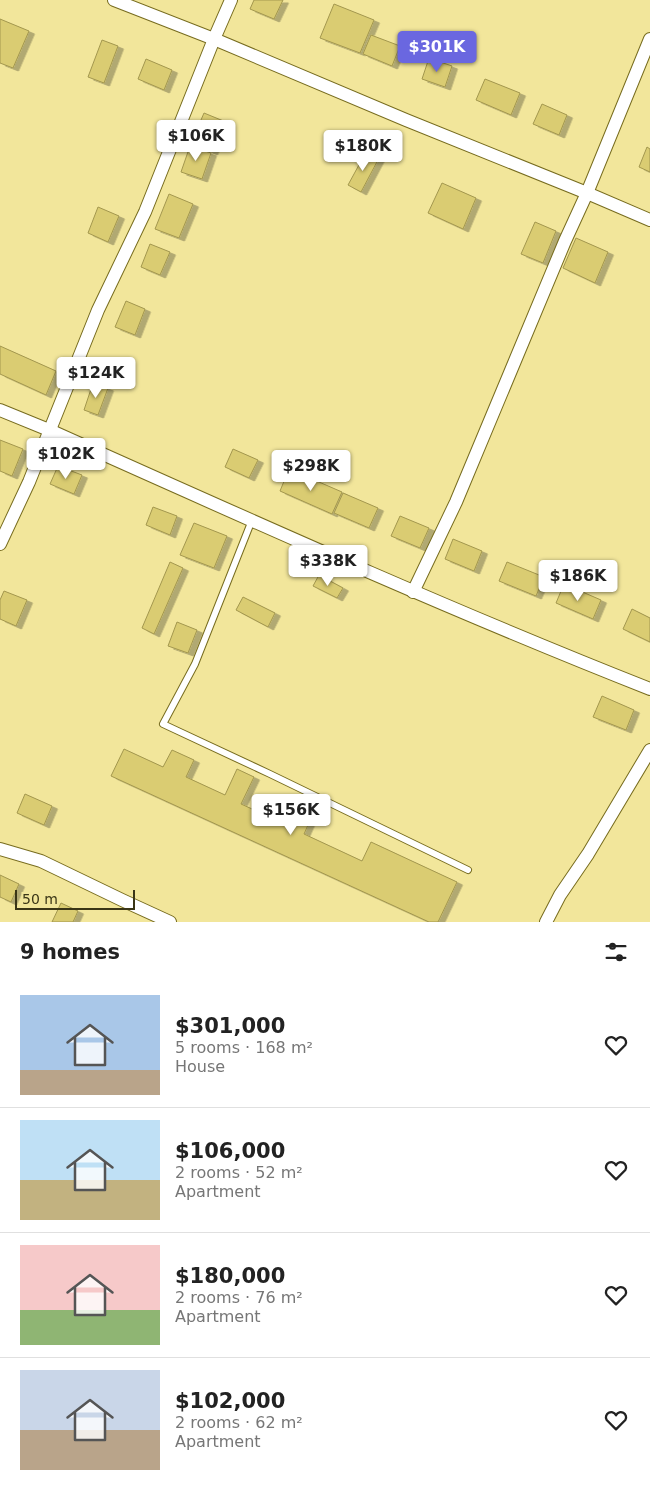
<!DOCTYPE html>
<html lang="en">
<head>
<meta charset="utf-8">
<style>
	:root { --surface:#fff; --page:#f6f6f6; --text:#222; --muted:#767676; --line:#e0e0e0; --accent:#6a67e0 }
	body { margin:0; font-family:"DejaVu Sans",sans-serif; background:var(--page); color:var(--text); height:100vh; display:flex; flex-direction:column; font-size:19px; white-space:nowrap }
	* { box-sizing:border-box; margin:0 }
	p { font-size:16px; color:var(--muted) }
	.icon { flex:none; width:28px; height:28px; fill:none; stroke:currentColor; stroke-width:2; stroke-linecap:round; stroke-linejoin:round }
	.map { position:relative; height:922px; overflow:hidden }
	.side { display:flex; flex-direction:column; background:var(--surface); flex:1 }
	.side>* { flex:none }
	.scale { position:absolute; left:15px; bottom:12px; width:120px; box-sizing:border-box; padding-left:5px; border:2px solid #3a3516; border-top:0; font-size:14px; line-height:18px; white-space:nowrap; color:#3a3516; -webkit-text-stroke:4px #f2e69b; paint-order:stroke }
	.price { position:absolute; translate:-50% -42px; padding:0 11px; border-radius:5px; background:#fff; color:#222; font-size:16px; line-height:32px; filter:drop-shadow(0 1px 2px #0008) }
	.price::after { content:''; position:absolute; left:50%; top:30px; width:15px; height:11px; margin-left:-8px; background:inherit; clip-path:polygon(0 0,100% 0,50% 100%) }
	.price.current { background:var(--accent); color:#fff }
	ul { padding:0; list-style:none }
	li { display:flex; align-items:center; gap:15px; height:125px; padding:0 20px }
	li+li { border-top:1px solid var(--line) }
	li span { display:grid; place-items:center; flex:none; width:140px; height:100px; border-radius:0px; color:#555 }
	li>.icon { margin-inline-start:auto }
	span .icon { width:60px; height:60px; fill:#fffc; stroke-width:1 }
	li b { font-size:21px }
	h2 { display:flex; justify-content:space-between; align-items:center; height:60px; padding:0 20px; font-size:21px }
	.map>svg:first-child { display:block }
	.building { fill:#dacc72; stroke:#a3974e; filter:url(#shadow) }
	.lines { fill:none; stroke-linecap:round; stroke-linejoin:round }
	.lane-casing { stroke:#776c1f; stroke-width:8 }
	.street-casing { stroke:#776c1f; stroke-width:14 }
	.lane { stroke:#fff; stroke-width:6 }
	.street { stroke:#fff; stroke-width:12 }
</style>
</head>
<body>
<div class="map">
<svg width="650" height="922" viewBox="0 0 650 922">
	<defs>
		<filter id="shadow"><feDropShadow dx="5.5" dy="3" stdDeviation="0" flood-color="#0004"/></filter>
	</defs>
	<rect width="100%" height="100%" fill="#f2e69b"/>
	<g class="building">
		<path d="M254 0H283L274 19 250 9Z"/>
		<path d="M334 4 374 20 360 53 320 38Z"/>
		<path d="M0 19 29 31 13 68 0 63Z"/>
		<path d="M371 35 400 46 392 66 363 54Z"/>
		<path d="M102 40 118 46 104 83 88 77Z"/>
		<path d="M429 58 452 66 445 87 422 79Z"/>
		<path d="M146 59 172 70 164 90 138 79Z"/>
		<path d="M485 79 520 93 511 115 476 100Z"/>
		<path d="M542 104 567 115 559 135 533 124Z"/>
		<path d="M204 113 226 122 212 152 191 143Z"/>
		<path d="M190 146 211 153 202 179 181 172Z"/>
		<path d="M647 147 650 149V172L639 167Z"/>
		<path d="M366 152 379 158 361 192 348 185Z"/>
		<path d="M442 183 476 198 463 229 428 213Z"/>
		<path d="M169 194 193 204 179 238 155 229Z"/>
		<path d="M98 207 119 216 108 242 88 233Z"/>
		<path d="M535 222 556 231 543 263 521 254Z"/>
		<path d="M576 238 608 252 595 283 563 268Z"/>
		<path d="M150 244 170 252 160 275 141 267Z"/>
		<path d="M126 301 145 309 135 335 115 327Z"/>
		<path d="M0 346 56 371 46 395 0 374Z"/>
		<path d="M93 383 108 388 98 415 84 410Z"/>
		<path d="M0 440 23 449 12 476 0 471Z"/>
		<path d="M233 449 258 460 249 478 225 467Z"/>
		<path d="M58 466 82 475 74 494 50 484Z"/>
		<path d="M289 469 342 492 332 514 280 491Z"/>
		<path d="M343 493 378 508 369 528 334 513Z"/>
		<path d="M153 507 177 516 170 535 146 525Z"/>
		<path d="M400 516 429 528 420 548 391 536Z"/>
		<path d="M194 523 227 536 214 568 180 555Z"/>
		<path d="M453 539 482 551 474 571 445 559Z"/>
		<path d="M170 562 183 568 154 634 142 628Z"/>
		<path d="M507 562 544 577 536 596 499 581Z"/>
		<path d="M319 575 343 588 337 598 313 586Z"/>
		<path d="M564 584 601 600 593 619 556 603Z"/>
		<path d="M4 591 27 600 16 626 0 619V600Z"/>
		<path d="M243 597 275 613 268 627 236 610Z"/>
		<path d="M632 609 650 618V642L623 629Z"/>
		<path d="M177 622 197 630 188 653 168 646Z"/>
		<path d="M602 696 634 710 626 730 593 717Z"/>
		<path d="M124 749 163 767 172 750 194 760 186 777 225 795 237 769 254 777 241 804 281 822 289 805 312 816 304 834 362 861 371 842 457 882 438 922H429L111 776Z"/>
		<path d="M25 794 52 806 44 825 17 813Z"/>
		<path d="M0 875 19 884 11 902 0 897Z"/>
		<path d="M61 903 78 911 73 922H52Z"/>
	</g>
	<g class="lines">
		<g class="lane-casing">
			<path id="lane" d="M252 520 195 664 163 724 270 774 468 870"/>
		</g>
		<g class="street-casing">
			<g id="street">
				<path d="M114 0 214 39 406 120 587 193 650 220"/>
				<path d="M0 410 49 430C248 519 447 609 650 689"/>
				<path d="M0 544 29 482 98 310 145 212 214 39 231 0"/>
				<path d="M413 592 456 502 565 241 587 193 650 39"/>
				<path d="M0 849 41 861 122 900 170 922"/>
				<path d="M546 922 560 895 588 854 650 750"/>
			</g>
		</g>
		<use href="#lane" class="lane"/>
		<use href="#street" class="street"/>
	</g>
</svg>
<div class="scale">50 m</div>
<b class="price current" style="left:437px;top:73px">$301K</b>
<b class="price" style="left:196px;top:162px">$106K</b>
<b class="price" style="left:363px;top:172px">$180K</b>
<b class="price" style="left:96px;top:399px">$124K</b>
<b class="price" style="left:66px;top:480px">$102K</b>
<b class="price" style="left:311px;top:492px">$298K</b>
<b class="price" style="left:328px;top:587px">$338K</b>
<b class="price" style="left:578px;top:602px">$186K</b>
<b class="price" style="left:291px;top:836px">$156K</b>
</div>
<section class="side">
<h2>9 homes<svg class="icon" aria-label="filters" viewBox="0 0 24 24"><path d="M4 7h16M4 17h16"/><circle cx="9" cy="7" r="2"/><circle cx="15" cy="17" r="2"/></svg></h2>
<ul>
<li><span style="background:linear-gradient(#a9c7e8 75%,#b9a48a 0)"><svg class="icon" aria-label="home" viewBox="0 0 24 24"><path d="M3 11l9-7 9 7M6 9v11h12V9"/></svg></span><div><b>$301,000</b><p>5 rooms · 168 m²</p><p>House</p></div><svg class="icon" aria-label="heart" viewBox="0 0 24 24"><path d="M12 20l-8-8c-3-5 5-10 8-4 3-6 11-1 8 4z"/></svg></li>
<li><span style="background:linear-gradient(#bfe0f5 60%,#c2b280 0)"><svg class="icon" aria-label="home" viewBox="0 0 24 24"><path d="M3 11l9-7 9 7M6 9v11h12V9"/></svg></span><div><b>$106,000</b><p>2 rooms · 52 m²</p><p>Apartment</p></div><svg class="icon" aria-label="heart" viewBox="0 0 24 24"><path d="M12 20l-8-8c-3-5 5-10 8-4 3-6 11-1 8 4z"/></svg></li>
<li><span style="background:linear-gradient(#f6c9c9 65%,#8fb573 0)"><svg class="icon" aria-label="home" viewBox="0 0 24 24"><path d="M3 11l9-7 9 7M6 9v11h12V9"/></svg></span><div><b>$180,000</b><p>2 rooms · 76 m²</p><p>Apartment</p></div><svg class="icon" aria-label="heart" viewBox="0 0 24 24"><path d="M12 20l-8-8c-3-5 5-10 8-4 3-6 11-1 8 4z"/></svg></li>
<li><span style="background:linear-gradient(#c9d6e8 60%,#b9a48a 0)"><svg class="icon" aria-label="home" viewBox="0 0 24 24"><path d="M3 11l9-7 9 7M6 9v11h12V9"/></svg></span><div><b>$102,000</b><p>2 rooms · 62 m²</p><p>Apartment</p></div><svg class="icon" aria-label="heart" viewBox="0 0 24 24"><path d="M12 20l-8-8c-3-5 5-10 8-4 3-6 11-1 8 4z"/></svg></li>
</ul>
</section>
</body>
</html>
